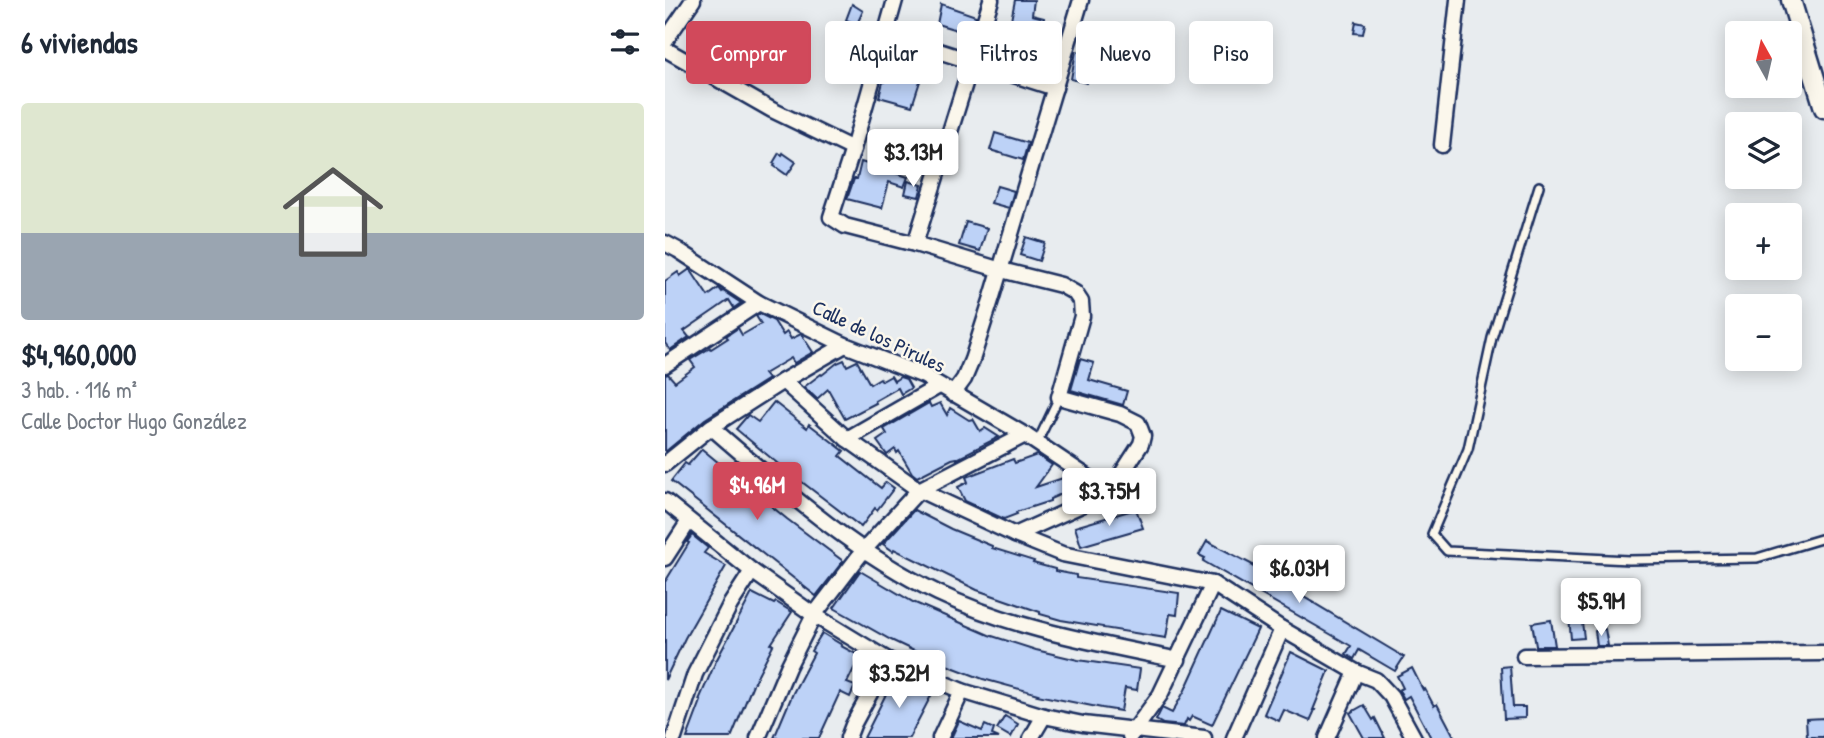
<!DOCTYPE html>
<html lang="es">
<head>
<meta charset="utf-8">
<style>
	:root { --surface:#fff; --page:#f2f2f3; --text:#1f2937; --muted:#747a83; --accent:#d1495b }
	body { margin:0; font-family:"Patrick Hand",sans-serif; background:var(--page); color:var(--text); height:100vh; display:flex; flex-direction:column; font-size:26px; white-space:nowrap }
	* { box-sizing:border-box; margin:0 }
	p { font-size:23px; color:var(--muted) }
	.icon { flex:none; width:38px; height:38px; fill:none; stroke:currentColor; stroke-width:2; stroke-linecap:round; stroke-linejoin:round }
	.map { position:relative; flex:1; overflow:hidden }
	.side { display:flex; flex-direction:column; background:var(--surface); width:665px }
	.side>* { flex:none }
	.guide { position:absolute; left:21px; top:21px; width:665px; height:63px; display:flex; gap:14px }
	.needle { width:46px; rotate:352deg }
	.fabs { position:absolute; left:1060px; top:21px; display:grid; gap:14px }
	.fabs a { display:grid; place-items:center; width:77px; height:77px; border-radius:7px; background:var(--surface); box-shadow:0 4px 18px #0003; font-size:35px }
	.price { position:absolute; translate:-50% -60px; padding:0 16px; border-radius:7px; background:#fff; color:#222; font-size:23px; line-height:46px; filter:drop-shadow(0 2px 4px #0008) }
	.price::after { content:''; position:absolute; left:50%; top:42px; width:21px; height:16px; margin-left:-10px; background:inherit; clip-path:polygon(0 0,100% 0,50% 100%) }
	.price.on { background:var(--accent); color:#fff }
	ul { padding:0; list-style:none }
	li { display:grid; align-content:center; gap:14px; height:371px; padding:0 21px }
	li span { display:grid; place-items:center; height:217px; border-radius:7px; color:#555 }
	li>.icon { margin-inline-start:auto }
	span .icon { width:126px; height:126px; fill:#fffc; stroke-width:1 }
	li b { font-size:30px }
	h2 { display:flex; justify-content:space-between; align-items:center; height:84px; padding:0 21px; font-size:30px }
	.chip { padding:0 24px; border-radius:7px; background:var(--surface); box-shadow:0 4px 18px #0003; font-size:24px; line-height:63px }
	.chip.on { background:var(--accent); color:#fff }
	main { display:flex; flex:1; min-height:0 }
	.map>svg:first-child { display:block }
	.building { fill:#bdd2f7; stroke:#1b2f5e; stroke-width:2 }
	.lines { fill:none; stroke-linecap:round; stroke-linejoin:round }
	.service-casing { stroke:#1b2f5e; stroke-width:12 }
	.minor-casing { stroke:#1b2f5e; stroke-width:19 }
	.tertiary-casing { stroke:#1b2f5e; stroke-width:23 }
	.service { stroke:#fbf7ec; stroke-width:7 }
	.minor { stroke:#fbf7ec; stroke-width:14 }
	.tertiary { stroke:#fbf7ec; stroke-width:18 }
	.labels { text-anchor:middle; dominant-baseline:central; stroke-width:5; stroke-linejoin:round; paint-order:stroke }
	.street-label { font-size:21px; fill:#1b2f5e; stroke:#fbf7ec }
</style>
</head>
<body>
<main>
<section class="side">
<h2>6 viviendas<svg class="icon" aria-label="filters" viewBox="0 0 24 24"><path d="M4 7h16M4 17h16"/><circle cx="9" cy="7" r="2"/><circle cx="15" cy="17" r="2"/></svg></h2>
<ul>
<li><span style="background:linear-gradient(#dfe7d0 60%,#9aa5b1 0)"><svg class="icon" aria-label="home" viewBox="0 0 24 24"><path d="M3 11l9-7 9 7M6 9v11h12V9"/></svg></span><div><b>$4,960,000</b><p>3 hab. · 116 m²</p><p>Calle Doctor Hugo González</p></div></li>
</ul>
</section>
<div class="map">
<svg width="1159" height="738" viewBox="0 0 1159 738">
	<rect width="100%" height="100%" fill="#e8ecef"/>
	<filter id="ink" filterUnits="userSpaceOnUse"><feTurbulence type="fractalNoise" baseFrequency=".0143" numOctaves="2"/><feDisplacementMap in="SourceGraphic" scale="14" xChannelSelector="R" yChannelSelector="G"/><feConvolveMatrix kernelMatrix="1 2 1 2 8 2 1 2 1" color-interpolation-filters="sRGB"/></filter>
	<g filter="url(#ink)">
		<g class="building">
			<path d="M350 0H369L367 15 379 18 376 37 345 25Z"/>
			<path d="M187 4 198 11 192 24 181 20Z"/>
			<path d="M276 4 311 16 305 34 272 24Z"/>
			<path d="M691 22 700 24 698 34 689 33Z"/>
			<path d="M411 51 430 55 422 83 406 79Z"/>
			<path d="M225 65 257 75 247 106 214 97 218 82H220Z"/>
			<path d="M257 128 265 130 256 162 237 157 242 139 252 142Z"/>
			<path d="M330 133 363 143 358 160 325 150Z"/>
			<path d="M114 153 117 155 118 153 131 162 122 175 109 166 110 164 108 163Z"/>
			<path d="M196 162 243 177 239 187 224 182 217 208 182 199 189 179H192Z"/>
			<path d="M243 181 257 185 254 197 240 194Z"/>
			<path d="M332 186 349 191 344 208 326 203Z"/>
			<path d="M301 222 322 228 315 251 294 245Z"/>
			<path d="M361 237 380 243 374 261 355 255Z"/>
			<path d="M25 269 43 296 54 288 57 292 58 291 76 303 69 308 64 300 51 309 19 331 24 337 5 350 0 343V281L13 272 15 276Z"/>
			<path d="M95 314 109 321 118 335 122 332 126 339 136 334 148 352 129 363 126 358 99 374 103 379 40 419 0 452V375L3 374 10 382 30 367 25 360 45 348 46 349 63 338 61 336 73 328 77 335 96 324 91 316Z"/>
			<path d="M415 359 429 363 424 380 462 391 458 405 406 390Z"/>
			<path d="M179 360 182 366 192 361 205 384 215 378 217 381 226 376 229 381 235 377 241 379 246 388 236 394 233 388 210 401 211 403 207 405 180 419 163 389 152 399 139 387 156 374 157 375 172 363Z"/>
			<path d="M109 402 142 428 144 424 179 451 175 456 216 488 221 482 229 488 212 510 210 508 196 527 112 463 71 429 83 415 93 422Z"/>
			<path d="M264 403 266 407 275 403 282 415 285 408 304 420 308 419 315 431 320 428 334 437 302 453V454L292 459V458L287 459 252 477 247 473 234 451 232 453 230 449 222 455 212 441 222 434 219 429Z"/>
			<path d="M37 449 122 519 178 561 151 596 6 481 20 463 23 465Z"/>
			<path d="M372 455 387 465 371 487 404 476 410 488 385 499V501L351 512 352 514 339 519 300 501 293 487 303 482 301 477 348 459 350 463Z"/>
			<path d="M471 509 478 528 416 546 410 527Z"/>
			<path d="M249 510 286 529 327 546V548L369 561 368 563 390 569V571L411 575V578L514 593 512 615 505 614 501 638 438 628V627L396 620 375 614V612L312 590 229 549 228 551 218 544Z"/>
			<path d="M27 535 43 548 39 553 61 566 20 638 0 680V582L24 543 22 542Z"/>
			<path d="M542 541 588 565 587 566 739 657 730 671 694 650 689 659 681 654 686 646 538 561 540 558 534 555Z"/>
			<path d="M195 571 248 602 324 635 371 650 413 660 475 669 472 690 460 688 456 711 437 708 372 695 373 694 318 679 266 659 226 640 169 608Z"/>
			<path d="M87 593 109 604 111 602 127 612 106 644 108 645 88 684 66 738H22L36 701 34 700 51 661Z"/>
			<path d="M556 611 593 629 547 725 527 716 524 721 522 719 519 726 498 724 491 720 497 708 507 713 520 690Z"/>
			<path d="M916 614 919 638 906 639 904 616Z"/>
			<path d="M886 620 890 646H871L867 623Z"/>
			<path d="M940 629 943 646H932L930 631Z"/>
			<path d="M157 633 177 645 176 646 195 656 182 683 190 686 185 697 175 692 154 738H109L128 693 149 653 146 651Z"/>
			<path d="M626 652 664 671 648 710H650L645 721 619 710 614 721 599 714Z"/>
			<path d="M845 666 848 707H860V718L839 719 836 667Z"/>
			<path d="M747 668 758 690 760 689 769 706 772 704 790 738H766L744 696 739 699 734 690 738 688 732 676Z"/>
			<path d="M231 674 268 692 244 738H199Z"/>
			<path d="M699 705 708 720 710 718 720 738H699L685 713Z"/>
			<path d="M340 716 353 724 346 737 332 729Z"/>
			<path d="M1159 718V737H1142L1141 719Z"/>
			<path d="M294 721 317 731 320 725 329 729 327 735 334 738H286Z"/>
		</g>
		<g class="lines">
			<g class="service-casing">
				<g id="service">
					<path d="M874 186 827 338 803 449 767 534 782 551 964 560 1092 558 1159 538"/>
					<path d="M372 443 394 397"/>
				</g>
			</g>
			<g class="minor-casing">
				<g id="minor">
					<path d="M230 0 188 149 166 217 180 226 250 244 336 270 396 285 410 293 416 302 417 316 394 397 455 414 473 423 478 436 476 444 445 492 350 535"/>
					<path d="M220 34 390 88"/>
					<path d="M0 41 28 0"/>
					<path d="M0 49 107 110 188 149"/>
					<path d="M777 145 793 0"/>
					<path d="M0 243 13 250 94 303 180 345 259 376 360 435 445 492"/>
					<path d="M250 244 326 0"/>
					<path d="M0 365 94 303"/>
					<path d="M118 381 182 439 254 490 350 535 397 554 548 584 617 629 691 672 711 680 726 696 749 738"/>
					<path d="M288 394 299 379 307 360 327 297 416 0"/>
					<path d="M46 427C117 488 188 552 273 593 348 629 432 643 513 660"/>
					<path d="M182 439 274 386"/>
					<path d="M0 464 46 427 118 381 180 345"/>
					<path d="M0 501 87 571 149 615 223 660 297 691 379 716 418 724 539 738"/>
					<path d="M0 558 24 521"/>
					<path d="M859 656 1159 653"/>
					<path d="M465 736 495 695 548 584"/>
					<path d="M9 738 30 674 65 605 87 571"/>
					<path d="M93 738 123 667 149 615 198 551 254 490 360 435"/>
					<path d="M183 738 188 725 223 660"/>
					<path d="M275 738 297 691"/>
					<path d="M366 738 379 716"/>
					<path d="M569 738 617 629"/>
					<path d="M662 738 691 672"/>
				</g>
			</g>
			<g class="tertiary-casing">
				<path id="tertiary" d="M1126 0 1159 108"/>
			</g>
			<use href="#service" class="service"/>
			<use href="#minor" class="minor"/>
			<use href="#tertiary" class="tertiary"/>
		</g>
	</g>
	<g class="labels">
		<g class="street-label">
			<text transform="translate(214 336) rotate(25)">Calle de los Pirules</text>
		</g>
	</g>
</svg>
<div class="fabs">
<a><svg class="needle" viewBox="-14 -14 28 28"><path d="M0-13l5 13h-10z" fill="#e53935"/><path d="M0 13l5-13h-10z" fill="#747a83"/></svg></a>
<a><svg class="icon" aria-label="layers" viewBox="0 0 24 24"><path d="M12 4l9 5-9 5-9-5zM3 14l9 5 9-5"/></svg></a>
<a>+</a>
<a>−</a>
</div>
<b class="price" style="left:248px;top:189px">$3.13M</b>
<b class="price on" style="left:92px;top:522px">$4.96M</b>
<b class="price" style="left:444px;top:528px">$3.75M</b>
<b class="price" style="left:634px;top:605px">$6.03M</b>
<b class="price" style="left:936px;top:638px">$5.9M</b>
<b class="price" style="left:234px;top:710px">$3.52M</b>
<div class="guide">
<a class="chip on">Comprar</a>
<a class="chip">Alquilar</a>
<a class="chip">Filtros</a>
<a class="chip">Nuevo</a>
<a class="chip">Piso</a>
</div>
</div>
</main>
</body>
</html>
